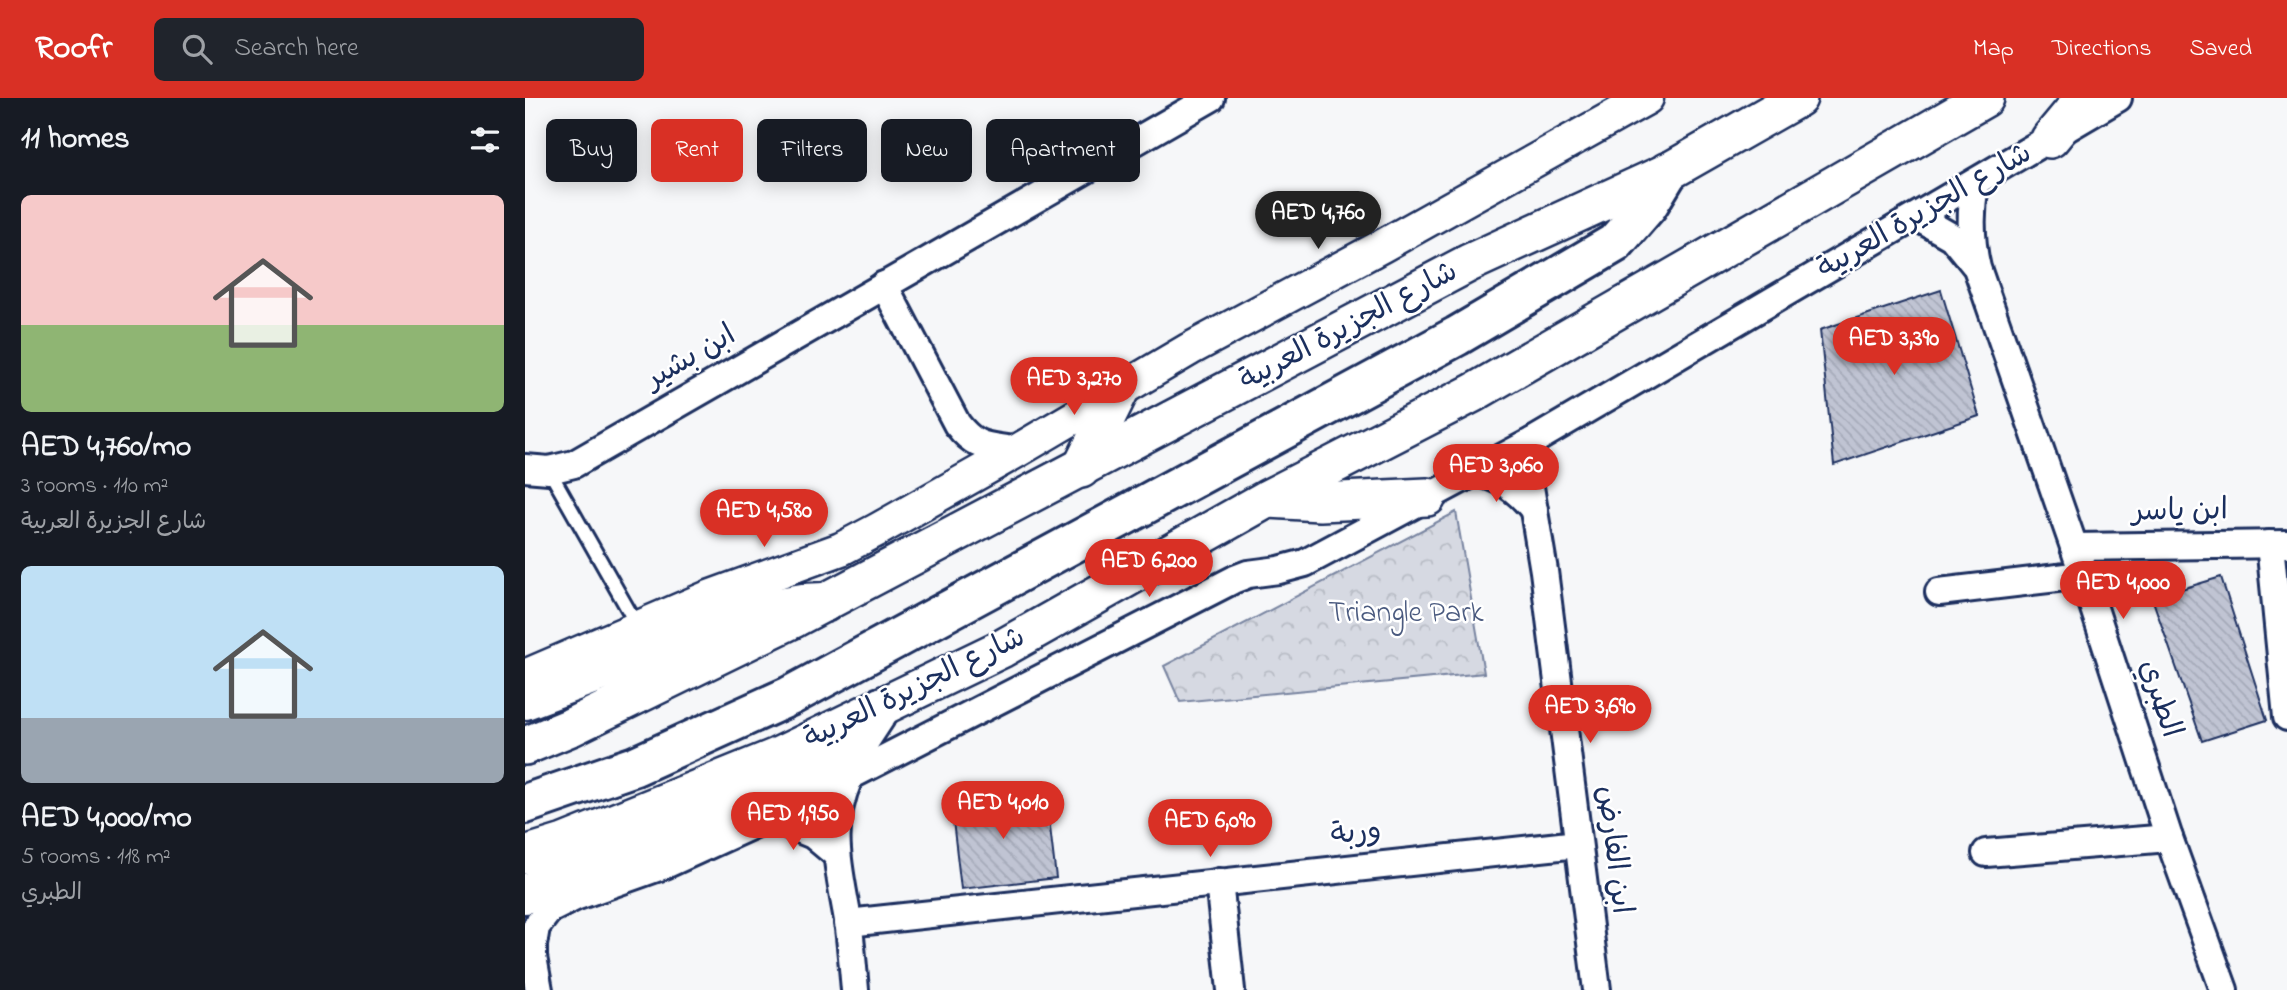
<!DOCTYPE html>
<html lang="en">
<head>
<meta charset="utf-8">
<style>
	:root { --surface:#171b24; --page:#20242c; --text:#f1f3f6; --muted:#9ea1a6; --accent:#d93025 }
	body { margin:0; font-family:"Indie Flower","Playpen Sans Arabic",sans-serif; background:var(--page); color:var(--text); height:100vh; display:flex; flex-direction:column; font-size:26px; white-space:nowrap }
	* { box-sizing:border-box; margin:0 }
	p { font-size:23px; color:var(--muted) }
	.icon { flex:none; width:38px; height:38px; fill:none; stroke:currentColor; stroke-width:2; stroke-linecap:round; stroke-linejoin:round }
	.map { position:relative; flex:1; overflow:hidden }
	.side { display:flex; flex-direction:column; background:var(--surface); width:525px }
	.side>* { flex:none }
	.hud { position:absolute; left:21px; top:21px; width:665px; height:63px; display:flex; gap:14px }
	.price { position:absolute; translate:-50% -60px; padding:0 16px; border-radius:24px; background:var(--accent); color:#fff; font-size:23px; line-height:46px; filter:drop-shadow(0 2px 4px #0008) }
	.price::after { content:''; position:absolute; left:50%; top:42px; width:21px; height:16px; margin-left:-10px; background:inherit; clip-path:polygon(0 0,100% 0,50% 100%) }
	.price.current { background:#222; color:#fff }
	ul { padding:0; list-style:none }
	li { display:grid; align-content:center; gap:14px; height:371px; padding:0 21px }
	li span { display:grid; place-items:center; height:217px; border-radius:10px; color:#555 }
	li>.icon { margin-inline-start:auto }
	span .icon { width:126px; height:126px; fill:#fffc; stroke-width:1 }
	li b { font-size:30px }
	h2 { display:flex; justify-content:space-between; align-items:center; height:84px; padding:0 21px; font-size:30px }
	.pill { padding:0 24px; border-radius:10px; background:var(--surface); box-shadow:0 4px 18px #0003; font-size:24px; line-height:63px }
	.pill.current { background:var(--accent); color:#fff }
	header { display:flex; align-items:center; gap:42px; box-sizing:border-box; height:98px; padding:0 35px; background:var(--accent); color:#fff }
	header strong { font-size:33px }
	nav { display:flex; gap:38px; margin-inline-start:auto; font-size:24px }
	.search { width:490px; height:63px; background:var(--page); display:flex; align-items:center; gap:18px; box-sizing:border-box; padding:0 24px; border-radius:10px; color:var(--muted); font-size:26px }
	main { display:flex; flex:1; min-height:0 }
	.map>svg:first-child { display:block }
	.park { fill:url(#park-crowns); stroke:#7884a0; stroke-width:2 }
	.building { fill:url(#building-back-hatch); stroke:#1b2f5e; stroke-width:2 }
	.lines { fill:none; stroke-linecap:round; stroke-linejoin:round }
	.service-casing { stroke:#1b2f5e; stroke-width:18 }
	.minor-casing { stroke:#1b2f5e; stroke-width:32 }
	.tertiary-casing { stroke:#1b2f5e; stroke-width:37 }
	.secondary-casing { stroke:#1b2f5e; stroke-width:42 }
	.primary-casing { stroke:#1b2f5e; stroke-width:44 }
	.service { stroke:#fff; stroke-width:12 }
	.minor { stroke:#fff; stroke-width:26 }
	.tertiary { stroke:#fff; stroke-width:32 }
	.secondary { stroke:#fff; stroke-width:37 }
	.primary { stroke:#fff; stroke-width:38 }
	.labels { text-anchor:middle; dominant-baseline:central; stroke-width:5; stroke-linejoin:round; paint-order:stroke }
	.street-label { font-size:30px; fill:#1b2f5e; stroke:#fff }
	.park-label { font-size:30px; fill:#4a5a7f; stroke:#fff }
</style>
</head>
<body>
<header>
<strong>Roofr</strong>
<div class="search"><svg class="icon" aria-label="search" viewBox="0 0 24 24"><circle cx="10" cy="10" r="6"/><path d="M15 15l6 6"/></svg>Search here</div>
<nav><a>Map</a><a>Directions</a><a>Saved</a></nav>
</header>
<main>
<section class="side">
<h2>11 homes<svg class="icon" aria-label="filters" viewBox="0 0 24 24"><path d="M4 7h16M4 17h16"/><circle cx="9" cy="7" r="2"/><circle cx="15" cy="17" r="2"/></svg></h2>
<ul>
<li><span style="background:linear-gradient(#f6c9c9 60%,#8fb573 0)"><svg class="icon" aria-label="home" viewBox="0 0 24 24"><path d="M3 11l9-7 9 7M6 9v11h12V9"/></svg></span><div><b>AED 4,760/mo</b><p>3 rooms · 110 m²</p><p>شارع الجزيرة العربية</p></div></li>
<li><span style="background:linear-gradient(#bfe0f5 70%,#9aa5b1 0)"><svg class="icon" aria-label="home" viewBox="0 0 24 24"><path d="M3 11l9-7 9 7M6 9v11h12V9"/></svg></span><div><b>AED 4,000/mo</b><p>5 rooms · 118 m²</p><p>الطبري</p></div></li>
</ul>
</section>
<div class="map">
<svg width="1762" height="892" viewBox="0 0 1762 892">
	<defs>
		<pattern id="park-crowns" width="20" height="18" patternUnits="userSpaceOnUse" patternTransform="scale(1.75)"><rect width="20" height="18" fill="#d6d9e2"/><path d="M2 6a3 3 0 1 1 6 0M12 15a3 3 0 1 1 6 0" fill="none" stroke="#b7bbc4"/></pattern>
		<pattern id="building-back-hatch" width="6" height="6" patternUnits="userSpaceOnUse" patternTransform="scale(1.75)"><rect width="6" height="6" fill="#c0c4d3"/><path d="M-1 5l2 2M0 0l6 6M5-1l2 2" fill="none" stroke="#a4a9b8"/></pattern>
	</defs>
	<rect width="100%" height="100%" fill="#f6f7f9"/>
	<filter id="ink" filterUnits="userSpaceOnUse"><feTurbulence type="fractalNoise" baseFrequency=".0143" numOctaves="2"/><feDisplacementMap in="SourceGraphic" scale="14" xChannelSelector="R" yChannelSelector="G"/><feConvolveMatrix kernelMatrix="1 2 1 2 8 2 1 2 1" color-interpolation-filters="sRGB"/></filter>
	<g filter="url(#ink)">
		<path class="park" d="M931 414 959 575 655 604 639 568Z"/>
		<g class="building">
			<path d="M1416 192 1454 318 1309 367 1295 232Z"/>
			<path d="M1696 479 1742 622 1677 643 1627 500Z"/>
			<path d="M521 695 531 780 436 791 426 706Z"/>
		</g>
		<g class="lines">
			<g class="service-casing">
				<path id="service" d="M24 372 113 529"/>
			</g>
			<g class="minor-casing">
				<g id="minor">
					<path d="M1450 85C1445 115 1445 141 1452 170L1549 449 1644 740 1699 892"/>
					<path d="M1392 119 1427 139 1449 166"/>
					<path d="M359 187 432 326C452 352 463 347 492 353"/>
					<path d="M1008 343 1004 366 1005 389 1019 473 1072 892"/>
					<path d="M0 370 24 372 49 366 686 0"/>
					<path d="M950 374C976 380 992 391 1009 412"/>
					<path d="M1745 446 1762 619"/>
					<path d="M1549 449 1762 446"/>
					<path d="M1414 494 1558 477"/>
					<path d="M324 680C302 731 314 770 323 822 326 845 328 869 330 892"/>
					<path d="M245 719 288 737 312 757"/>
					<path d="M1461 755 1644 740"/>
					<path d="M694 784 706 892"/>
					<path d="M323 825 1053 746"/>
					<path d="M14 892 8 859V847L11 829 24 812 50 799 140 767 245 719 710 481 723 476 754 472 780 465 1008 343 1593 0"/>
				</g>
			</g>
			<g class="tertiary-casing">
				<path id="tertiary" d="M0 578 184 499 316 451 352 432 492 353 665 251 857 148 1122 0"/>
			</g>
			<g class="secondary-casing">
				<g id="secondary">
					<path d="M1525 41 1559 0"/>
					<path d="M556 371 594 294"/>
					<path d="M744 401 795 404 902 399"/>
					<path d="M0 648 46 629 270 520 944 165 1143 74 1273 0"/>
					<path d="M0 757 39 745 252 659 478 550 742 401 948 295 1460 0"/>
				</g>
			</g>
			<g class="primary-casing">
				<g id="primary">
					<path d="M0 602 243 511 278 505 300 504"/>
					<path d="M0 706 110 668 265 598 932 238 1090 145 1123 107 1143 74"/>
					<path d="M0 796 141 740 305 662 335 641 356 609"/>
				</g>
			</g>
			<use href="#service" class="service"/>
			<use href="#minor" class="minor"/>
			<use href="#tertiary" class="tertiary"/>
			<use href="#secondary" class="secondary"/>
			<use href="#primary" class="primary"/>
		</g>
	</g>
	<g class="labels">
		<g class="street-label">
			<text transform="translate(1400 114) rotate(-30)">شارع الجزيرة العربية</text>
			<text transform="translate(824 229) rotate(-28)">شارع الجزيرة العربية</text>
			<text transform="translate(166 260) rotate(-30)">ابن بشير</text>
			<text transform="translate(1655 414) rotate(-1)">ابن ياسر</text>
			<text transform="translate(390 591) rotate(-26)">شارع الجزيرة العربية</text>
			<text transform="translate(1634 601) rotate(72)">الطبري</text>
			<text transform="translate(831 736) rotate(-6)">وربة</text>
			<text transform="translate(1088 752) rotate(83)">ابن الفارض</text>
		</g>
		<g class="park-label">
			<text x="881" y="516">Triangle Park</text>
		</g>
	</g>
</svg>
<b class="price current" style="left:793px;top:153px">AED 4,760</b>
<b class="price" style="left:1369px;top:279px">AED 3,390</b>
<b class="price" style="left:549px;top:319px">AED 3,270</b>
<b class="price" style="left:971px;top:406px">AED 3,060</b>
<b class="price" style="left:239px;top:451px">AED 4,580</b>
<b class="price" style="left:624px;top:501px">AED 6,200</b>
<b class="price" style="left:1598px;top:523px">AED 4,000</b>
<b class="price" style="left:1065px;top:647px">AED 3,690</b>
<b class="price" style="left:478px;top:743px">AED 4,010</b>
<b class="price" style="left:268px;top:754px">AED 1,950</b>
<b class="price" style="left:685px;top:761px">AED 6,090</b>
<div class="hud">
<a class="pill">Buy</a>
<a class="pill current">Rent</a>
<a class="pill">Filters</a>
<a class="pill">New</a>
<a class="pill">Apartment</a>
</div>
</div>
</main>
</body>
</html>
